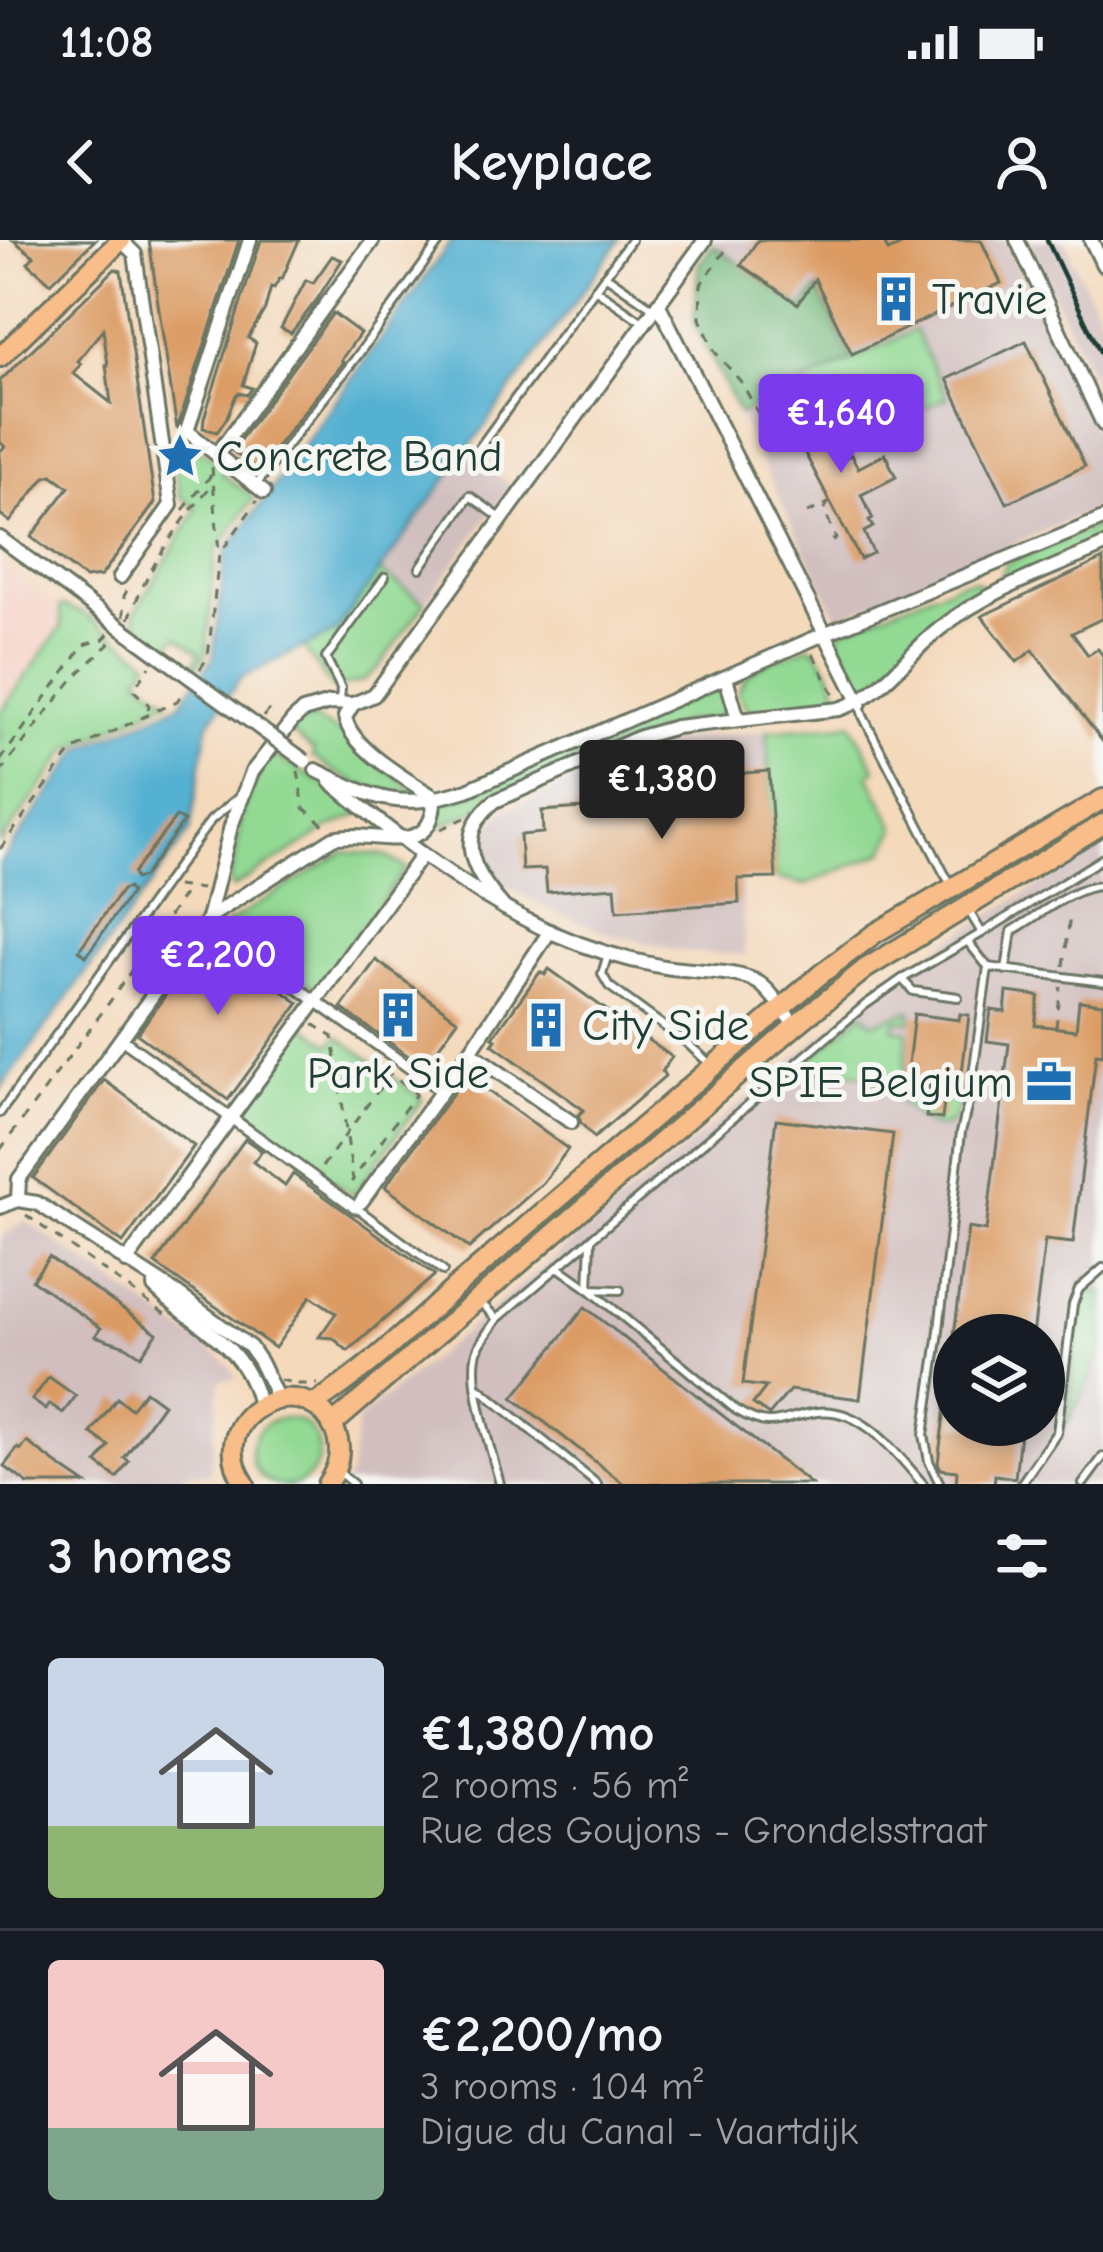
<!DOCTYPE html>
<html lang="en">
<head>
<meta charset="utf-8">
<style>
	:root { --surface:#171b24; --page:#242831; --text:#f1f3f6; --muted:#9ea1a6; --line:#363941; --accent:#7c3aed }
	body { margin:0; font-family:"Comic Neue",sans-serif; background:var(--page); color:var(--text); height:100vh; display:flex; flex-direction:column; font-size:45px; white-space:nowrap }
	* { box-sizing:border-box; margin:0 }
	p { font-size:39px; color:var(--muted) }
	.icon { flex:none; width:66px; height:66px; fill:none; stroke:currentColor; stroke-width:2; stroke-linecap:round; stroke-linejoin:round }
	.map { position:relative; height:1244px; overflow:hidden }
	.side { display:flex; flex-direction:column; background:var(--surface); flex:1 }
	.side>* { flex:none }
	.tools { position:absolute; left:933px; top:1074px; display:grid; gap:24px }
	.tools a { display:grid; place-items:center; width:132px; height:132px; border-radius:50%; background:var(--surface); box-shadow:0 6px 18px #0003; font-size:60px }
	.price { position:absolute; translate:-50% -102px; padding:0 27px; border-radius:12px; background:var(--accent); color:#fff; font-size:39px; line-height:78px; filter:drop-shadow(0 3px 6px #0008) }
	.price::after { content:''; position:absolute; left:50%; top:72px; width:36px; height:27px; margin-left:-18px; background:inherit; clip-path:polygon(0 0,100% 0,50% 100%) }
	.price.current { background:#222; color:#fff }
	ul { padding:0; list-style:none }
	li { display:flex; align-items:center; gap:36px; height:300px; padding:0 48px }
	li+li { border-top:3px solid var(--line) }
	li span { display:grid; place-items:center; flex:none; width:336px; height:240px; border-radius:12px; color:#555 }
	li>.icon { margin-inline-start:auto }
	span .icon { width:144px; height:144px; fill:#fffc; stroke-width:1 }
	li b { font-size:51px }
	h2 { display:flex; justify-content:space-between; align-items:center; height:144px; padding:0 48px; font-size:51px }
	.status { display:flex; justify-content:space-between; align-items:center; height:84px; padding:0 60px; background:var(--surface); direction:ltr }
	.status svg { height:33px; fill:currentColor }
	header { display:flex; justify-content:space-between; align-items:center; height:156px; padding:0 48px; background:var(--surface); font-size:54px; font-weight:800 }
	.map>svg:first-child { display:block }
	.built { fill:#f6d1c5 }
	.industrial { fill:#d1bfbf; fill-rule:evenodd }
	.green { fill:#92d993; stroke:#588b64; stroke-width:3 }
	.forest { fill:#75b97d; stroke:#4a7b58; stroke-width:3 }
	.water { fill:#54b1d2; stroke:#3a7783; stroke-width:3 }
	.building { fill:#db9b63; fill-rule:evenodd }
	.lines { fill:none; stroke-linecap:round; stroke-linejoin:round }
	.service-casing { stroke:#6a7463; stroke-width:12 }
	.pedestrian-casing { stroke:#6a7463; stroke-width:15 }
	.minor-casing { stroke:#6a7463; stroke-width:18 }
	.primary-casing { stroke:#6a7463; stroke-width:24 }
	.path { stroke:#6a7463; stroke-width:3; stroke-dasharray:9 9; stroke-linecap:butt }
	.service { stroke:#fff; stroke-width:6 }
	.pedestrian { stroke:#fff; stroke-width:9 }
	.minor { stroke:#fff; stroke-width:12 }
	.primary { stroke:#f8bd88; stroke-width:18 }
	.rail { stroke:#1f3d34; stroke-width:4.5 }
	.minor-bridge-casing { stroke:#6a7463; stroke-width:18; stroke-linecap:butt }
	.minor-bridge { stroke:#fff; stroke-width:12 }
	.labels { text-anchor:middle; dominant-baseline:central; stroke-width:10; stroke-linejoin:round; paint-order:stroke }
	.poi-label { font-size:45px; fill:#1f3d34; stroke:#f6f6f2; text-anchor:start }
</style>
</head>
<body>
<div class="status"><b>11:08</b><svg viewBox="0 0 49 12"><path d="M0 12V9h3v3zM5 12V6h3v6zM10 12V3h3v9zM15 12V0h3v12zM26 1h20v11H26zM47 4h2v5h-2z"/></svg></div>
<header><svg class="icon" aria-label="back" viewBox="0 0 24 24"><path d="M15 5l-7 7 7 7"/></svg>Keyplace<svg class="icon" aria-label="person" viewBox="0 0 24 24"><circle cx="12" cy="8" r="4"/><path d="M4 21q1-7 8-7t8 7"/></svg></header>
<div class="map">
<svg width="1103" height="1244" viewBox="0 0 1103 1244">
	<rect width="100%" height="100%" fill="#f6f6f2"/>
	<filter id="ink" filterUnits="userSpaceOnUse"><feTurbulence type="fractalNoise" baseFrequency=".00833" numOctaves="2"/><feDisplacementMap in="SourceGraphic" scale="24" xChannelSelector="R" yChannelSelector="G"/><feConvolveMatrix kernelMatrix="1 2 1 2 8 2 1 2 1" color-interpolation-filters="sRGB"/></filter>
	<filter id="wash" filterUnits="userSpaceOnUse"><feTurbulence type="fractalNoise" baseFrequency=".004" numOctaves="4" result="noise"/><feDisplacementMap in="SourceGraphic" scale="48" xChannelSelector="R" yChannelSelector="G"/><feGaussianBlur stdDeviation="2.7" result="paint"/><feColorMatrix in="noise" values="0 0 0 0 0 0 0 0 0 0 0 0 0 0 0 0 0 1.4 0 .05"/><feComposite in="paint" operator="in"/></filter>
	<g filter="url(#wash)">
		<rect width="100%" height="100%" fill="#f4d9bb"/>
		<path class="built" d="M0 322 60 367 63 386 0 473Z"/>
		<g class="industrial">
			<path d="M714 0H1005L1103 209V266L838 378 693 82 696 25Z"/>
			<path d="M1028 0H1064L1103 83V160Z"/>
			<path d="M467 213 511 246 425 363 380 331Z"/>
			<path d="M767 491 776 638 741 640 745 715 685 712 610 694 557 673 508 647 494 635 487 625 484 616 485 593 491 582 506 571 653 508 693 498Z"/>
			<path d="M1103 606V1234L1096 1244H342L349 1238 358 1180 837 783 952 698ZM954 1095H1044V1185H954Z"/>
			<path d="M25 980 221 1118 231 1128 237 1139 220 1140 210 1233H184L180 1244H0V999Z"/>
		</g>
		<g class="green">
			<path d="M915 90 947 158 885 183 838 208 806 143Z"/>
			<path d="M186 207 201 210 225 228 222 234 254 258 216 311 206 414 196 429 192 426 200 413 177 396 167 408 137 387 135 372 197 269 180 256C178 239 169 219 186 207Z"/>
			<path d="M1103 283V303L1010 343 1003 341 1001 334 1007 323Z"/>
			<path d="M380 331 425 363 378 428 363 441 333 449 304 408 336 392Z"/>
			<path d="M973 340 979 342 982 350 979 355 948 375 870 446 860 443 838 398 842 390 958 343Z"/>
			<path d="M63 366 83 373 149 421 139 438 169 460 69 509 0 604V473L62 386 60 367Z"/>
			<path d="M811 406C824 416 839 444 839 461L831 465 765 473 748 470 738 454C743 424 786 416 811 406Z"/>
			<path d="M709 450 719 451 726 460 724 474 719 477 683 482 488 559 475 571 432 590 441 572 439 564 465 556Z"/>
			<path d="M313 479 346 496 412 549 414 553C369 552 346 542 312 516L314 511 288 490 297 483Z"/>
			<path d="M851 482 876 529 869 535 896 588 884 612 805 645 776 638 767 491 843 485Z"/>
			<path d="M271 514 341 554 361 574 331 587 232 648 229 642C238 617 238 591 245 566 251 546 260 531 271 514Z"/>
			<path d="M344 612 384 615 406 628 317 750 226 684Z"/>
			<path d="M908 771H911L910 782 896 780 894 789 908 791 903 846 955 852 960 849C959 867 954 895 929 885 918 881 907 868 899 860 857 823 823 820 776 850L863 773 873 783Z"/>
			<path d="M304 785 331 805 338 796 423 859 353 955 240 872Z"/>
			<path d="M1088 1051 1103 1053V1104L1083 1154 1066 1185 1081 1057Z"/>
			<circle cx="285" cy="1212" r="34"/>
		</g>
		<path class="forest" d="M713 5 802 68 818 49 852 120 739 175 694 83 698 25Z"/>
		<path class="water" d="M452 0H620L336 391 241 438 208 484 190 591 0 850V623L81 509 180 464 213 418 226 312Z"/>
		<g id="blocks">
			<g class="building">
				<path d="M13 0H95L51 43 28 23 34 16Z"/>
				<path d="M149 0H239L177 189 159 70Z"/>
				<path d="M261 0H299L282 39 280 38 274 48 271 47 265 69 248 98 256 103 243 145 252 148 247 155 239 153 236 155 226 179 217 192 203 188 204 178Z"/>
				<path d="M758 0H883L888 11 912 0H981L1001 43 852 114 815 39 798 64 741 25Z"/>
				<path d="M332 16 342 20 316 61 291 93 281 88 306 40 313 43Z"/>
				<path d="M115 29 121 31 155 263 101 336 85 338 31 297 69 247 52 235 45 237 10 282 0 274V211L5 207 0 202V141ZM103 89 108 125H106L111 163 73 133 81 124 78 121Z"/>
				<path d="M333 73 360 93 341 120 343 122 336 131 258 230 232 211Z"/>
				<path d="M1026 101 1085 226 1007 263 947 139Z"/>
				<path d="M810 162 839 221 851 215 858 228 885 214 896 237 861 255 873 279 869 281 873 287 864 292 873 313 860 319 785 175Z"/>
				<path d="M1103 319V378L1072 393 1088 415 1098 409 1103 416V502L1033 410 1017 422 982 376Z"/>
				<path d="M769 531 776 638 738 639 739 663 617 671 615 647 547 652 545 629 522 630 520 595 543 593 542 571 610 566 608 544Z"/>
				<path d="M176 577 184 581 143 637 135 639 133 633Z"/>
				<path d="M128 648 131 653 86 716 79 710 122 650Z"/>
				<path d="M208 697 299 763 228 860 137 794Z"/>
				<path d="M376 720 458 780 424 827 341 768Z"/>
				<path d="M549 729 672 817 662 831 665 836 594 898 581 883 578 875 584 870 492 804 496 799 493 797 540 732 545 735Z"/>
				<path d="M1007 752 1039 756 1035 785 1076 790 1079 761 1103 764V815L1096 814 1073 1003 1045 1000 1033 1095H954L968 988 986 991 1009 804 987 801 991 770 1005 772Z"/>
				<path d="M914 774 959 780 960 774 969 775 960 849 946 847 942 879 926 877 930 845 906 842Z"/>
				<path d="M466 835 568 909 543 943 469 1008 385 947Z"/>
				<path d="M104 840 194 906 123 1003 33 938Z"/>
				<path d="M776 879 893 894 860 1159 790 1150 769 1175 753 1164 766 1147 743 1144Z"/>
				<path d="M245 899 262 911 253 922 285 946 293 934 435 1035 348 1111 333 1098 319 1097 336 1073 311 1056 275 1108 155 1024Z"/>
				<path d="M49 1017 157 1093 141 1116 126 1106 95 1096 101 1088 32 1040Z"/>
				<path d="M585 1067 736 1186 811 1244H624L525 1167 513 1158Z"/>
				<path d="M49 1137 76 1156 63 1173 50 1164 46 1170 32 1160Z"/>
				<path d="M145 1151 163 1164 124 1218 129 1221 117 1238 97 1223 109 1206 91 1193 117 1158 131 1169Z"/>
				<path d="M947 1152H954V1185H1021L1015 1238 995 1235 994 1244H956L957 1231 941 1229 938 1223Z"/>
				<path d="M27 1202 61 1227 86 1244H28L4 1226 18 1208 21 1210Z"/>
			</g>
		</g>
	</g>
	<g filter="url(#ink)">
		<use href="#blocks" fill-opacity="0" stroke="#6a7463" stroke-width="3"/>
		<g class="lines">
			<g class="service-casing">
				<g id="service">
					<path d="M605 35 654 69"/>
					<path d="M595 49 644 83"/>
					<path d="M476 212 631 0"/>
					<path d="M256 245 355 119 441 0"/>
					<path d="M420 328 470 256 502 279"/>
					<path d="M340 462 341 448 326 418 385 337"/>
					<path d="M860 464 863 476 944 633 952 645"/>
					<path d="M982 693 1103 618"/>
					<path d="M968 702 988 727 1103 742"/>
					<path d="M608 714 602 734 609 746 687 803 711 825"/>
					<path d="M1006 730 1012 691C1035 678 1077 644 1103 646"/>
					<path d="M902 739 913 751 958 757"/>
					<path d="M0 873 211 580 240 556"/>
					<path d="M358 969 443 1031"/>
					<path d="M558 1027 589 1049 591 1000"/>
					<path d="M620 1050 589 1049 736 1170C774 1193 780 1177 817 1172 862 1166 897 1214 923 1244"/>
					<path d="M478 1060 497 1079C490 1089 481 1100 477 1112 468 1143 492 1212 500 1244"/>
					<path d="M497 1079 865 765 902 739 982 693 967 668"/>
					<path d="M479 1148 597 1244"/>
					<path d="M339 1232 353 1244"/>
					<path d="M940 1244 929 1221 924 1195 938 1099 961 892 970 856 988 727"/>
					<path d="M1021 1244 1057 1192 1073 1064 1079 1049 1103 1028"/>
					<path d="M1083 1244 1103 1217"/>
				</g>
			</g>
			<g class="pedestrian-casing">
				<g id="pedestrian">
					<path d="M205 682 442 851"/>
					<path d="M120 798 356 968"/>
				</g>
			</g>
			<g class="minor-casing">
				<g id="minor">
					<path d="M1017 0 1103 184"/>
					<path d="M1091 0 1103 25"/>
					<path d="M658 63 860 463"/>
					<path d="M187 191 250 0"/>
					<path d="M187 191 264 252"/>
					<path d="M218 213 373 0"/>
					<path d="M0 298 126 391"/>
					<path d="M120 337 171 265 135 14 121 0"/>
					<path d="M726 438 738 479"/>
					<path d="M353 464 345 477C351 509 408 540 434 557"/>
					<path d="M316 530C377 560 399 571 467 550L824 394 1103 279"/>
					<path d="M331 542C400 600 471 655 553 693 587 708 622 719 659 726 686 732 737 729 759 743 773 753 784 772 795 786"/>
					<path d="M502 665C472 631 453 595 495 561L640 497 676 487 839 469C883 456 906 414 942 387 989 350 1049 330 1103 306"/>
					<path d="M208 678 333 598C371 588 435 623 434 557"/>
					<path d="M470 812 571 882"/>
					<path d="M18 960 19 939 208 679 231 586 252 532 293 480 303 471 330 463 353 464 374 455 705 0"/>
					<path d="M361 962 470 812 550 691"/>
					<path d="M0 967 18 960 37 963 178 1054 250 1107 260 1122 278 1159"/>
					<path d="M126 1022 422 615"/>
					<path d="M154 1047C195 1087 247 1104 259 1166"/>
				</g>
			</g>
			<g class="primary-casing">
				<g id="primary">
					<path d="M0 117 121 0"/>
					<path d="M313 1165C366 1131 412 1086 459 1044L821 734 874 694 1103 559"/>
					<path d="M332 1185 795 786 865 729 1103 584"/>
					<path d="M245 1244C199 1175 306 1122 335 1191 343 1210 339 1227 327 1244"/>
				</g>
			</g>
			<g class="path">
				<path d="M725 11 701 44 700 79 715 112 742 143 769 194"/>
				<path d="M764 178 807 155 811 161"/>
				<path d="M212 227 219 313"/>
				<path d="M829 262 824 269 836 299 830 301"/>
				<path d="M183 270 212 234"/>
				<path d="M807 273 828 263"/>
				<path d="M124 377V356L129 347"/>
				<path d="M129 379C146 331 179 282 213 244"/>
				<path d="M813 414 836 459"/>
				<path d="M200 429 208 417 219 315 257 261"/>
				<path d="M148 470 149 465 133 450 150 426"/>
				<path d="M264 477 273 464"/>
				<path d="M0 521 84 405 104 399 109 393"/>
				<path d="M298 531 304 568 327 588"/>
				<path d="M0 533 73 439 115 398"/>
				<path d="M441 589 465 578"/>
				<path d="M0 609 72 511 177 461 184 451"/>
				<path d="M176 646 202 649"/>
				<path d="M1064 726 1070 675"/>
				<path d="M313 786 315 785 333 797 353 940 348 946"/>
				<path d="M1056 787 1061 747"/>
				<path d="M0 910 111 760 189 647"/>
				<path d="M322 927 390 834 416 854 353 939"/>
				<path d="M26 975 169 1077"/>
				<path d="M280 1140 299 1144H318"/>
			</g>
			<use href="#service" class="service"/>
			<use href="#pedestrian" class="pedestrian"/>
			<use href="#minor" class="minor"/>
			<use href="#primary" class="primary"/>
			<path class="rail" d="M1047 0 1103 118"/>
			<g class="minor-bridge-casing">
				<path id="minor-bridge" d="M126 391 305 521"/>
			</g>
			<use href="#minor-bridge" class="minor-bridge"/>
		</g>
	</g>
	<defs>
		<g id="building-bare" transform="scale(3.6)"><path d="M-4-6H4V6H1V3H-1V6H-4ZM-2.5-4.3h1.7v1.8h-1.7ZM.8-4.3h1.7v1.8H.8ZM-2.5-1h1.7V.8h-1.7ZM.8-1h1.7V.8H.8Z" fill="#1f6fb2" stroke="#f6f6f2" stroke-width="2.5" paint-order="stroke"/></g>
		<g id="sight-bare" transform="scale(3.6)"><path d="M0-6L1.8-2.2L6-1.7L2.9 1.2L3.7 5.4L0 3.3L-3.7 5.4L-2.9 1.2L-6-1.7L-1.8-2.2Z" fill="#1f6fb2" stroke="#f6f6f2" stroke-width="2.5" paint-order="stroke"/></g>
		<g id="office-bare" transform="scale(3.6)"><path d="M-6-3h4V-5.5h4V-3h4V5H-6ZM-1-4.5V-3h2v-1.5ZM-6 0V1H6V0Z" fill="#1f6fb2" stroke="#f6f6f2" stroke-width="2.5" paint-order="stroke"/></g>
	</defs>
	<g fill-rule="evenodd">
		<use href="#building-bare" x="896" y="59"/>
		<use href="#sight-bare" x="180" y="216"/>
		<use href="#building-bare" x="398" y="775"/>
		<use href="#building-bare" x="546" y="785"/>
		<use href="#office-bare" x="1049" y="842"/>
	</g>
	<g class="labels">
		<g class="poi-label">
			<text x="932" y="59">Travie</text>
			<text x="216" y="216">Concrete Band</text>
			<text x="582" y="785">City Side</text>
			<text x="398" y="833" text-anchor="middle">Park Side</text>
			<text x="1013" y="842" text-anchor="end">SPIE Belgium</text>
		</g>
	</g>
</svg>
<div class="tools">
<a><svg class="icon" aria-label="layers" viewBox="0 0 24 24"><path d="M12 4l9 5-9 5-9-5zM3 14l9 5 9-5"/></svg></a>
</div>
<b class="price" style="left:841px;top:236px">€1,640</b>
<b class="price current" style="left:662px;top:602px">€1,380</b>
<b class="price" style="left:218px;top:778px">€2,200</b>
</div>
<section class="side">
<h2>3 homes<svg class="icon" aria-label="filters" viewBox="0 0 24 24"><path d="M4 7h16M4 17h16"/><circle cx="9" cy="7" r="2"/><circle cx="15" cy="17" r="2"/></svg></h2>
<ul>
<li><span style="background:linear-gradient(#c9d6e8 70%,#8fb573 0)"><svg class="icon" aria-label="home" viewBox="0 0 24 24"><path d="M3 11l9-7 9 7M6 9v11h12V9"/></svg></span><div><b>€1,380/mo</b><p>2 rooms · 56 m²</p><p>Rue des Goujons - Grondelsstraat</p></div></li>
<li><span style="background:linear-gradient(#f6c9c9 70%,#7fa58c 0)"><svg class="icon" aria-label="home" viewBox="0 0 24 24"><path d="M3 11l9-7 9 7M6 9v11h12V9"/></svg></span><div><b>€2,200/mo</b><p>3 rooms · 104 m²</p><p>Digue du Canal - Vaartdijk</p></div></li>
</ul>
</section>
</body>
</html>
